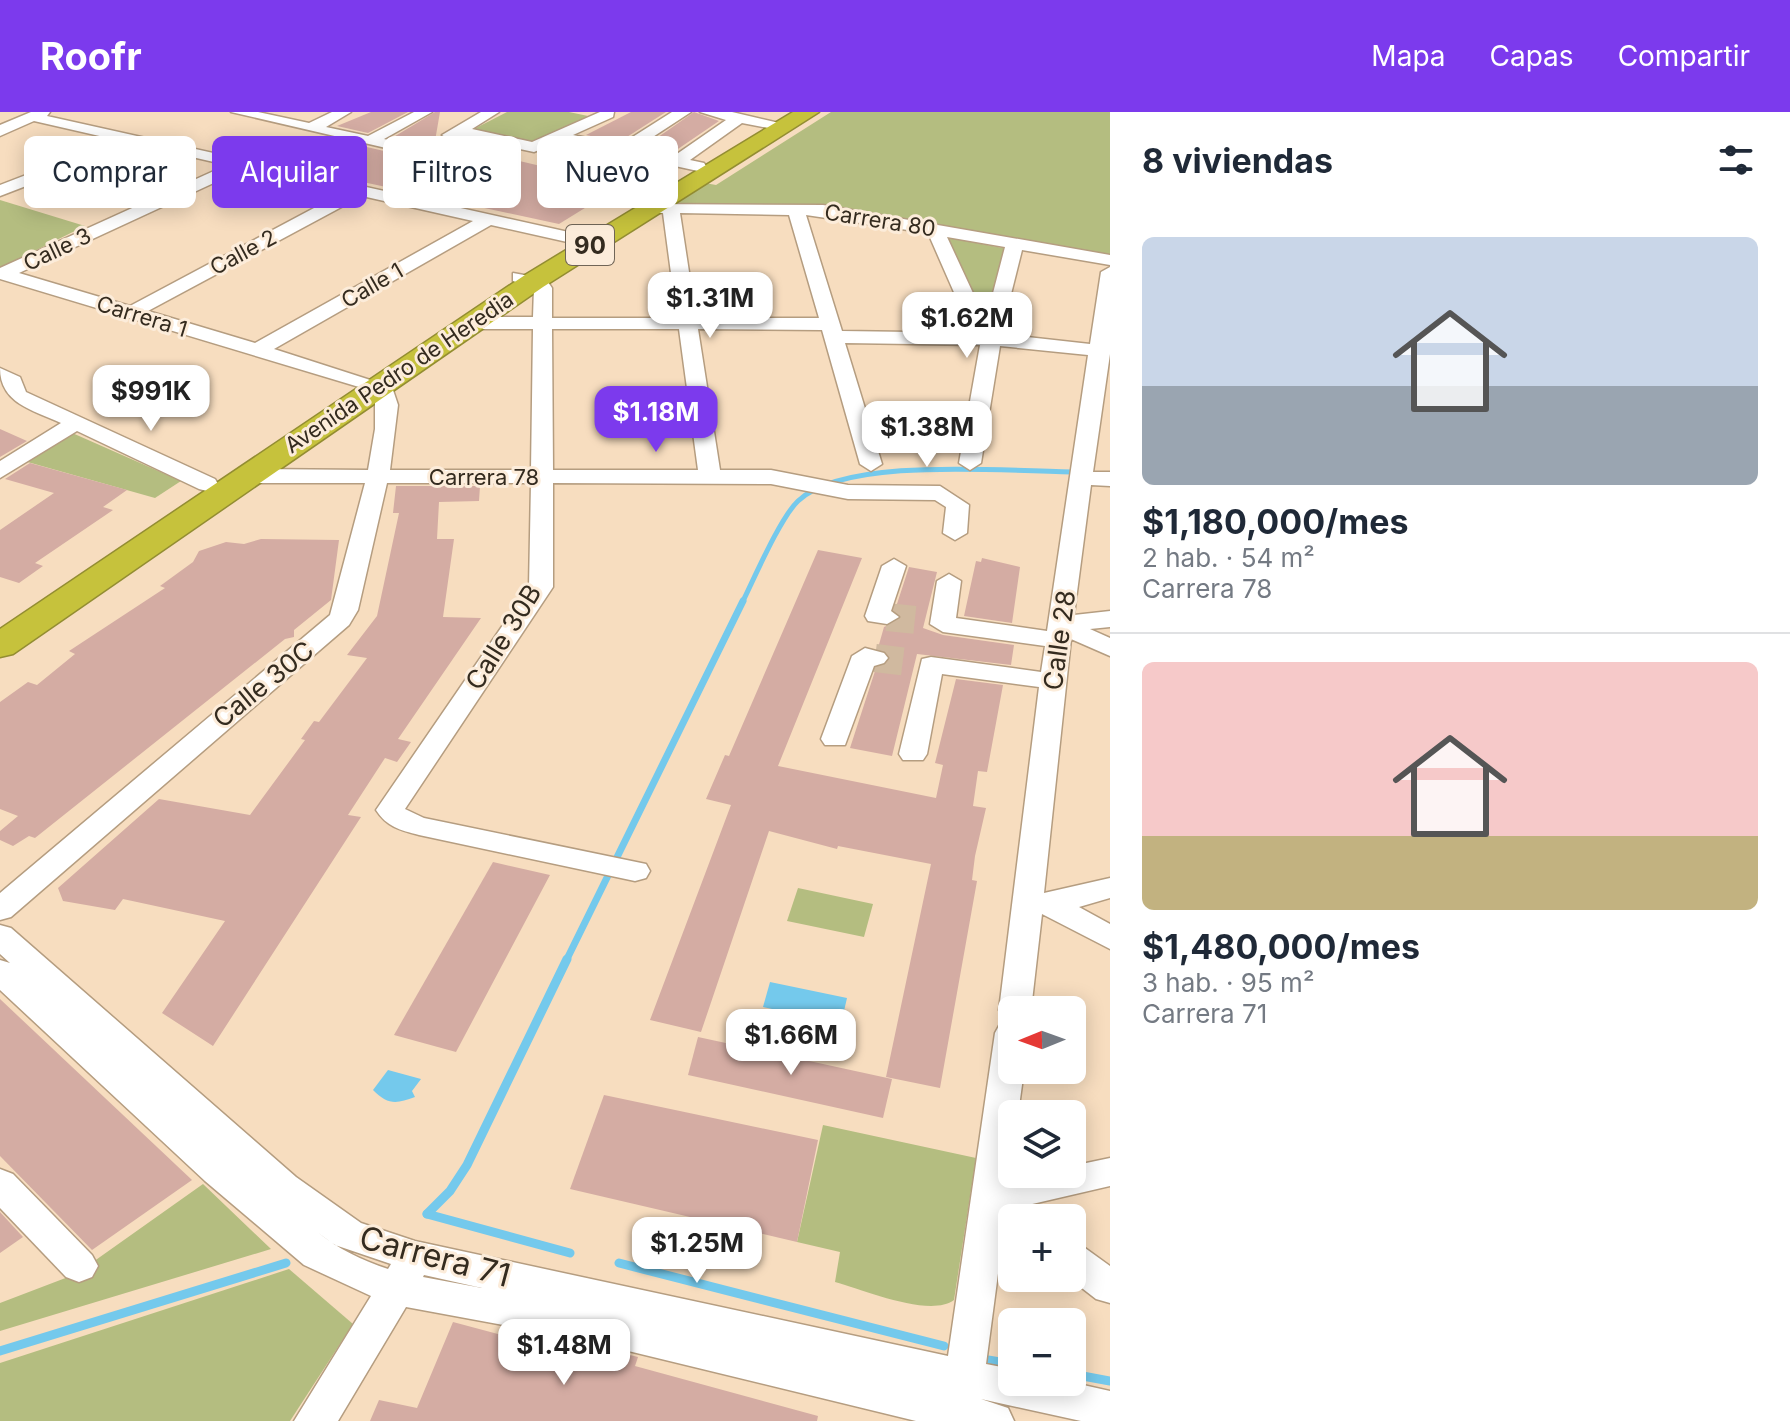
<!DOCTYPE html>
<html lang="es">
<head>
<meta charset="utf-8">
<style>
	:root { --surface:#fff; --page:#f6f6f7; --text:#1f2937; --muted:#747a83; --line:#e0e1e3; --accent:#7c3aed }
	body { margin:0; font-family:Inter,sans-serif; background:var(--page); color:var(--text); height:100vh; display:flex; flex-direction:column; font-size:30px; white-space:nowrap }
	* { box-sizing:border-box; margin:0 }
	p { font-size:26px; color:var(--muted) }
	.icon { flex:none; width:44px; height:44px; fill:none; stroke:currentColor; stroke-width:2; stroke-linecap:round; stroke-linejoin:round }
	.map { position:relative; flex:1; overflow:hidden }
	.side { display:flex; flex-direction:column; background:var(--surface); width:680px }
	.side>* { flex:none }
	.hud { position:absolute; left:24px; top:24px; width:760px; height:72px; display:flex; gap:16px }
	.needle { width:52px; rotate:269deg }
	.controls { position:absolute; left:998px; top:884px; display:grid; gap:16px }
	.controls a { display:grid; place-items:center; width:88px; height:88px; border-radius:12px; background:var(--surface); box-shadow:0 4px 20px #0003; font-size:40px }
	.price { position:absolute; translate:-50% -68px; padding:0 18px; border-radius:16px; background:#fff; color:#222; font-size:26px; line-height:52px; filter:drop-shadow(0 2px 4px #0008) }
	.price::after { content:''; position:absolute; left:50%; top:48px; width:24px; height:18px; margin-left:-12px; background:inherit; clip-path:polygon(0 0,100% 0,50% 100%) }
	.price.on { background:var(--accent); color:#fff }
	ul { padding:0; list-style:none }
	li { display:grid; align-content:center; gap:16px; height:424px; padding:0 32px }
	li+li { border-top:2px solid var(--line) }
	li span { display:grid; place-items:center; height:248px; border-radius:12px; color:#555 }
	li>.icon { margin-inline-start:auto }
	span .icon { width:144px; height:144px; fill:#fffc; stroke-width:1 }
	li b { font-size:34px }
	h2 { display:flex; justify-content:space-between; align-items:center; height:96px; padding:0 32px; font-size:34px }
	.chip { padding:0 28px; border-radius:12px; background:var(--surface); box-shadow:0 4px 20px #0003; font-size:28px; line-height:72px }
	.chip.on { background:var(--accent); color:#fff }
	header { display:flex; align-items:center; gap:48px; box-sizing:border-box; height:112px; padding:0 40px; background:var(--accent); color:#fff }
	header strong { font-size:38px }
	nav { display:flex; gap:44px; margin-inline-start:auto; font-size:28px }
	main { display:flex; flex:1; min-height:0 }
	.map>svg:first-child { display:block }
	.green { fill:#b4bd80 }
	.water { fill:#74c9ec }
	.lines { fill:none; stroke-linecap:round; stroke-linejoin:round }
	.stream-far2 { stroke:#74c9ec; stroke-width:5 }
	.stream-far1 { stroke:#74c9ec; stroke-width:7 }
	.stream { stroke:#74c9ec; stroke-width:9 }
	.building { fill:#d4aca3 }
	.minor-tunnel { stroke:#d0b99f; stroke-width:28; stroke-dasharray:28 14; stroke-linecap:butt }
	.minor-casing { stroke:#b59d80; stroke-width:3 }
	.highway-casing { stroke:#938d32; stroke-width:3 }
	.minor { fill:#fff; fill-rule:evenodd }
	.highway { fill:#c6c23c; fill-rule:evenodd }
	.labels { text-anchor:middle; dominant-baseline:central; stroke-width:6; stroke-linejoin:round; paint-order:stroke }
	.far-street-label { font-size:22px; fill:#342b1f; stroke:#fcecda }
	.shield { fill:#fcecda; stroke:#706557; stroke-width:2 }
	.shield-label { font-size:24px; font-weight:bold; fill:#342b1f }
	.street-label { font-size:26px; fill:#342b1f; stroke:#fcecda }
	.near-street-label { font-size:32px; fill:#342b1f; stroke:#fcecda }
</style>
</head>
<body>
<header>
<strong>Roofr</strong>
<nav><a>Mapa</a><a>Capas</a><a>Compartir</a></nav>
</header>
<main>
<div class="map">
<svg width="1110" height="1309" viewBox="0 0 1110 1309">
	<rect width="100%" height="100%" fill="#f7ddbf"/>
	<g class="green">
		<path d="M507 0H569L588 4 533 32 470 19Z"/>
		<path d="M831 0H1110V146L828 96 668 94 705 71 716 73Z"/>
		<path d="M0 88 85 114 0 156Z"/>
		<path d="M945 125 1008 137 988 213Z"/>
		<path d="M70 320 181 369 155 386 24 349Z"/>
		<path d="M798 776 873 792 864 825 787 809Z"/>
		<path d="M823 1013 976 1046 954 1188C930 1206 864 1178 835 1170L840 1140 797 1130Z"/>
		<path d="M203 1072 271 1137 0 1219V1191L76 1162Z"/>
		<path d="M289 1157 353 1212 290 1309H0V1251Z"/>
	</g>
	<g class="water">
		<path d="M770 870 847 886 841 912 763 895Z"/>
		<path d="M388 958 421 967 412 979 415 985C396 992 388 993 373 978Z"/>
	</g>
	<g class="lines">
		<path class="stream-far2" d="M742 491C754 467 780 406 798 389 846 343 1012 360 1080 360"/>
		<path class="stream-far1" d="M566 849 743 489"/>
		<g class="stream">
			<path d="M427 1102 450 1079 467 1053 567 847"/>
			<path d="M427 1102 570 1141"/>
			<path d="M619 1151 944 1234"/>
			<path d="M0 1239 286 1151"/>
			<path d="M988 1248 1012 1252"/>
			<path d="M1072 1262 1110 1269"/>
		</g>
	</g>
	<g class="building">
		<path d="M371 0H408L368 21 337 14Z"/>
		<path d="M435 0H440L435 29 612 71 581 89 593 91 559 112 260 48 319 24 471 59 482 54 481 48 392 26Z"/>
		<path d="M631 0H666L619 30 586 23Z"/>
		<path d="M694 0 719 9 672 41 644 35Z"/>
		<path d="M0 317 27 329 0 345Z"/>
		<path d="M30 351 127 378 103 395 113 398 35 451 43 454 19 471 0 465V418L54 381 5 367Z"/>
		<path d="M396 374H480L479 389 439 390 437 427H454L443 505 481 506 398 627 411 630 397 650 385 646 348 703 361 705 213 934 162 901 225 809 123 787 115 798 63 789 58 776 159 687 250 703 305 628 301 627 314 609 319 610 367 546 347 543 377 504 399 401H393Z"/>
		<path d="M261 427 339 428 331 488 294 518V525L285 527 35 726 29 724 13 734 0 728V719L18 704 0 697V590L28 570 37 573 75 542 69 539 165 476 160 474 193 450 199 439 226 430 244 432Z"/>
		<path d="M818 438 862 446 778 654 936 686 943 653 935 651 956 567 1003 573 987 660 978 659 973 694 986 696 975 744 972 768 977 769 940 976 886 965 931 752 838 734 837 737 769 719 701 920 650 908 731 693 706 687 725 643 729 644Z"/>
		<path d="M982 446 1020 455 1012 511 964 504 976 449 981 450Z"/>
		<path d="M909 455 937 460 923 516 943 523 1014 533 1011 553 917 542 892 644 850 636 876 556 886 553 891 546 878 536 884 515 902 506 895 498Z"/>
		<path d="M493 750 550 763 456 940 394 923Z"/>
		<path d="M0 887 192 1068 92 1138 0 1044Z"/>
		<path d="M698 925 892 967 883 1006 688 963Z"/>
		<path d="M604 983 818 1028 797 1130 570 1077Z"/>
		<path d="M0 1100 23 1125 0 1141Z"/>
		<path d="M453 1210 513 1226 516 1218 554 1225 551 1233 591 1244 594 1234 638 1245 635 1254 818 1304 817 1309H370L379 1288 417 1296Z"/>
	</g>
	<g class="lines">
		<g class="minor-tunnel">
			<path d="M887 505 925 509"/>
			<path d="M875 546 915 551"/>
		</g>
		<g class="minor-casing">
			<g id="minor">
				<path d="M31 0H50L47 4 600 127V135L594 136 491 113 274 237 392 275 398 293 390 358H531L533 217H472L462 211 472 205H533L534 176 513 169V161L546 167 552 176V206H677L663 101 642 100V92L823 93 1110 143V153L1022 138 1001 222 1090 232 1101 160 1110 155V242L1093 360H1110V374L1091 373 1074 503 1110 499V515L1090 517 1110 526V544L1071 527 1044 781 1110 766V786L1079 795 1110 812V837L1042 802 1031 898H1012V958H1024L1018 1002H1012L1010 1067 1034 1062H1072V1054L1110 1046V1074L1028 1093 1037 1106H1012V1119L1004 1116 986 1252 1012 1257V1270H1070L1110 1279V1309H1081L981 1287 1008 1296 1014 1309H916L579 1227 406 1195 338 1309H294L371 1184 304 1153 205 1069 0 878V848L10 851 0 842V813L11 816 296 1065 361 1111 415 1129 948 1244 995 921 1000 912 1012 909 1003 906 999 898 1039 575 942 562 927 642 923 648H903L899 642 922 547 931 545 1041 560 1045 534 943 520 930 512 937 469 949 462 961 469 956 506 1047 519 1088 243 1000 234 981 351 970 358 959 351 980 233 845 231 882 352 871 359 860 352 822 218 698 217 720 358H771L848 373 940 374 969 393 967 421 955 428 943 421 946 395 935 388 848 387 771 372 553 371V475L405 697 424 706 646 752 650 759 646 766 635 769 419 723C400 718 387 715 376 698L529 475 531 371H387L358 498 349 513 11 805 0 808V781L330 503 365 371H246L235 364 246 357 368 358 375 317V282L369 278 0 167V156L227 53 135 32 0 84V73L117 28 34 9 0 24V13ZM244 57 344 80 130 194 19 161ZM362 84 473 109 255 231 148 199ZM680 101 789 103 819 206H696ZM806 103 928 121 967 210 980 221 842 219ZM947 125 1005 135 986 208 985 207ZM552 217H679L698 358H553ZM317 1120 335 1133 391 1152 388 1157C363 1149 337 1136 317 1120ZM424 1163 482 1176 423 1165Z"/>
				<path d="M231 0H258L309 11 332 0H351L326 15 368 24 414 0H432L384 27 480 51 472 56Z"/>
				<path d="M481 0H499L472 17 532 30 600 0H614L613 5 573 23 620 33 672 0H691L636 36 674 44 726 8 700 0H732L792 14 784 19 742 11 690 48 704 51 706 54 698 59 560 29 534 40 460 24 450 28 442 23Z"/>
				<path d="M0 256 20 265 26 280 215 367 218 372 207 379 199 377 77 319 0 366V349L61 311C32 298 0 291 0 256Z"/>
				<path d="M894 447 906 454 891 499 899 505 887 512 868 509 865 504 882 454Z"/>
				<path d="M865 536 884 541 888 546 884 551 874 554 845 633H825L821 627 852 544Z"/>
				<path d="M0 1057 13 1062 92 1143 98 1154 92 1165 79 1170 66 1165 0 1096Z"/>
				<path d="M1072 1131 1085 1136 1110 1154V1191L1096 1187 1069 1166H1072Z"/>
			</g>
		</g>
		<g class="highway-casing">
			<path id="highway" d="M793 0H819L543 175 13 542 0 545V517L525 163Z"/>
		</g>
		<use href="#minor" class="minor"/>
		<use href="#highway" class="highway"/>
	</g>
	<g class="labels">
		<g class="far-street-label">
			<text transform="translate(880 108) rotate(9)">Carrera 80</text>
			<text transform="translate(57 137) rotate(-25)">Calle 3</text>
			<text transform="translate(243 140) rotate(-28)">Calle 2</text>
			<text transform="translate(372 173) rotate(-30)">Calle 1</text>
			<text transform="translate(142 204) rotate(17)">Carrera 1</text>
			<text transform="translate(399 260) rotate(-34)">Avenida Pedro de Heredia</text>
			<text x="484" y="365">Carrera 78</text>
		</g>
		<rect class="shield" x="566" y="113" width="48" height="40" rx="6"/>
		<g class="shield-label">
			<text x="590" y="133">90</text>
		</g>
		<g class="street-label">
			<text transform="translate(503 525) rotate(-58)">Calle 30B</text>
			<text transform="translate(1059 528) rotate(-82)">Calle 28</text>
			<text transform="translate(263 572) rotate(-39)">Calle 30C</text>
		</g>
		<g class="near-street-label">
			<text transform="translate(435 1144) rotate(15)">Carrera 71</text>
		</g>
	</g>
</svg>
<div class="controls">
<a><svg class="needle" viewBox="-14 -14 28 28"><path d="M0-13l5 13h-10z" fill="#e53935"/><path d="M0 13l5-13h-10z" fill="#747a83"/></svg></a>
<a><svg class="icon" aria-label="layers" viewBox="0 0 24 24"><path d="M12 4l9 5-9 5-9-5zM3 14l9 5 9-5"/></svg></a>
<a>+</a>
<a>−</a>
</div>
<b class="price" style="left:710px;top:228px">$1.31M</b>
<b class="price" style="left:967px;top:248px">$1.62M</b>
<b class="price" style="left:151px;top:321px">$991K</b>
<b class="price on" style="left:656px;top:342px">$1.18M</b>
<b class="price" style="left:927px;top:357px">$1.38M</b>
<b class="price" style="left:791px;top:965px">$1.66M</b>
<b class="price" style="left:697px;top:1173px">$1.25M</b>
<b class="price" style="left:564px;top:1275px">$1.48M</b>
<div class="hud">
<a class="chip">Comprar</a>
<a class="chip on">Alquilar</a>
<a class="chip">Filtros</a>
<a class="chip">Nuevo</a>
</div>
</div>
<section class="side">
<h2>8 viviendas<svg class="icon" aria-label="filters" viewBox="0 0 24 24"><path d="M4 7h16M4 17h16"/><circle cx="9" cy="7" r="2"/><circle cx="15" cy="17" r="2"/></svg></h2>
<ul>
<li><span style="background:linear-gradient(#c9d6e8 60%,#9aa5b1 0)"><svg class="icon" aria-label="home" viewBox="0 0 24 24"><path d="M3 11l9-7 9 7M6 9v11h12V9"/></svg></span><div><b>$1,180,000/mes</b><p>2 hab. · 54 m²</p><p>Carrera 78</p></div></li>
<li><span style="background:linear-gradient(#f6c9c9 70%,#c2b280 0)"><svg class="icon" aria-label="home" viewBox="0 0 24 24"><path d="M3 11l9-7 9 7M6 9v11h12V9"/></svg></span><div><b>$1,480,000/mes</b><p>3 hab. · 95 m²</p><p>Carrera 71</p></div></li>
</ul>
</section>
</main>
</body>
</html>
